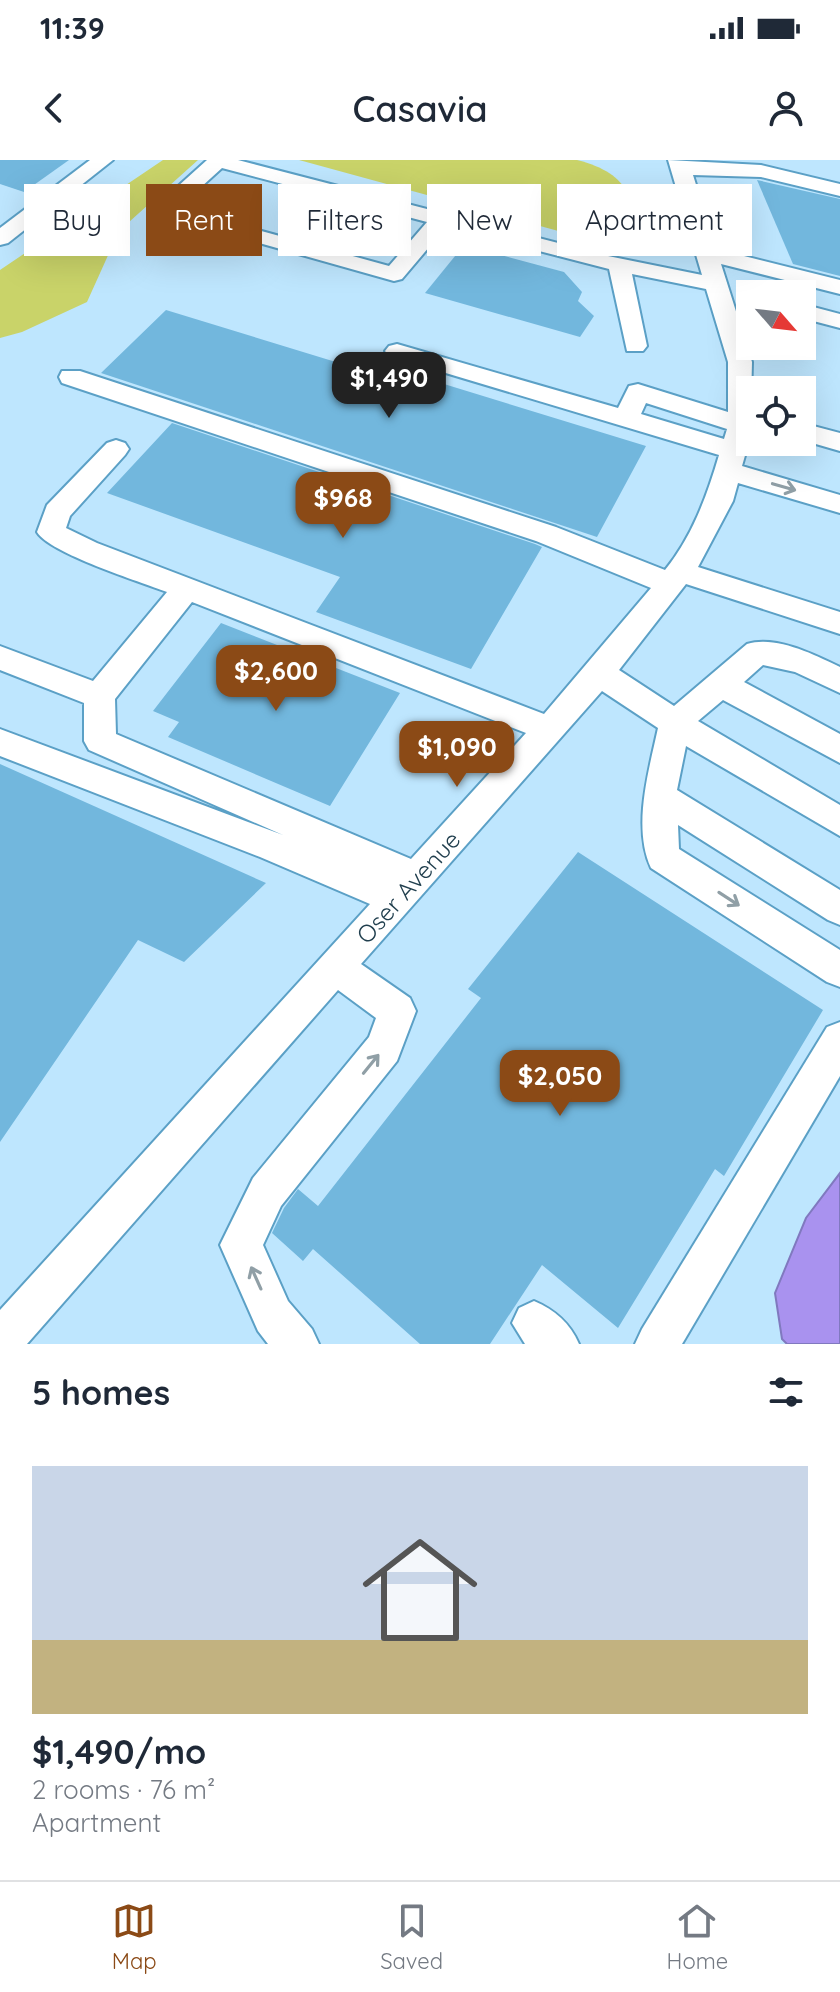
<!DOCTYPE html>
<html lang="en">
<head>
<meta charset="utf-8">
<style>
	:root { --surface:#fff; --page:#f6f6f7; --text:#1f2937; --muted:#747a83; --line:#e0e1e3; --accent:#8b4a16 }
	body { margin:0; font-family:Quicksand,sans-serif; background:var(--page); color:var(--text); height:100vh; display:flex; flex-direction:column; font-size:30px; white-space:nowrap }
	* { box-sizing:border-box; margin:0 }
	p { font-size:26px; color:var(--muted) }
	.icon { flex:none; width:44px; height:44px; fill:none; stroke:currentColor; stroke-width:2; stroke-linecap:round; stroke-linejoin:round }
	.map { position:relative; height:1184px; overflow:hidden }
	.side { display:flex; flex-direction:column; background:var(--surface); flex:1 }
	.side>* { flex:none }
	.top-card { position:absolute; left:24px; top:24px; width:792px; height:72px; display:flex; gap:16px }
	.needle { width:52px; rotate:118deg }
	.fabs { position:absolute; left:736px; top:120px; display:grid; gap:16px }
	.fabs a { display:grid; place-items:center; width:80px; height:80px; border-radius:0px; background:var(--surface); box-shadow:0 8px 32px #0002; font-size:40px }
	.price { position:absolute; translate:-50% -68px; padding:0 18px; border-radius:16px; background:var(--accent); color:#fff; font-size:26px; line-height:52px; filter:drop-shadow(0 2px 4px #0008) }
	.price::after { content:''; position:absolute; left:50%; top:48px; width:24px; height:18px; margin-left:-12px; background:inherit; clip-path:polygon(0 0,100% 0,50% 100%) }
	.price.current { background:#222; color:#fff }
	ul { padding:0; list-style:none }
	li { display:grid; align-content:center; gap:16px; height:424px; padding:0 32px }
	li span { display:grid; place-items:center; height:248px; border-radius:0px; color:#555 }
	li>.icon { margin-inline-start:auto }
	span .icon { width:144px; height:144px; fill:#fffc; stroke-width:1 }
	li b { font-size:34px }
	h2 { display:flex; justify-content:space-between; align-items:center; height:96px; padding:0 32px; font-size:34px }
	.tag { padding:0 28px; border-radius:0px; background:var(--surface); box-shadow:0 8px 32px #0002; font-size:28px; line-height:72px }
	.tag.current { background:var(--accent); color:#fff }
	.status { display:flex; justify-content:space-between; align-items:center; height:56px; padding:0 40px; background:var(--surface); direction:ltr }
	.status svg { height:22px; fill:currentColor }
	header { display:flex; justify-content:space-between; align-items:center; height:104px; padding:0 32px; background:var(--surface); font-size:36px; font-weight:600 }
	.dock { display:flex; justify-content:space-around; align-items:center; height:112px; border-top:2px solid var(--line); background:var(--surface); font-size:22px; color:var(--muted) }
	.dock a { display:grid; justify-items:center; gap:4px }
	.dock .current { color:var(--accent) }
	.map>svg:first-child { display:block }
	.green { fill:#c9d369 }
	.water { fill:#a992ef; stroke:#8079bf; stroke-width:2 }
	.building { fill:#72b7dd }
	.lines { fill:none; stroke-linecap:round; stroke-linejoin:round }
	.minor-casing { stroke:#5ba0c6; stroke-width:4 }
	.minor { fill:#fff; fill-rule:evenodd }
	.oneway { stroke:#909fa6 }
	.labels { text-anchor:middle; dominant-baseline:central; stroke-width:6; stroke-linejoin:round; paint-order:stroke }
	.street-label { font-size:24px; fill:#213f4e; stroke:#fff }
</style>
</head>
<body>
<div class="status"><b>11:39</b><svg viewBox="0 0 49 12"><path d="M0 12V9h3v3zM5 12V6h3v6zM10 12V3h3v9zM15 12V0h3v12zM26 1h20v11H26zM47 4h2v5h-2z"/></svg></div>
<header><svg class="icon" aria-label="back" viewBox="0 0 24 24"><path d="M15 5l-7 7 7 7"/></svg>Casavia<svg class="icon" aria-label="person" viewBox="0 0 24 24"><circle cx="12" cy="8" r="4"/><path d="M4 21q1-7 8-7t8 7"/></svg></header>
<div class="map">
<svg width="840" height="1184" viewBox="0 0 840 1184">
	<rect width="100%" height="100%" fill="#bee6fe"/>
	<g class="green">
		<path d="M163 0H198L119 71 87 142 22 172 0 178V110Z"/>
		<path d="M299 0H577C632 14 636 42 639 93Z"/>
	</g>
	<path class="water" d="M840 1013V1184H787L782 1179 775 1133 806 1058Z"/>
	<g class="building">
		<path d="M0 0H69L24 32 0 24Z"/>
		<path d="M757 20 840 39V116L793 104Z"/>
		<path d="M464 85 564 112 582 132 578 141 594 156 580 177 425 133Z"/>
		<path d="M166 150 375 214 382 205 646 286 597 377 101 213Z"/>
		<path d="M172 263 535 384 542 387 471 509 316 452 340 417 107 333Z"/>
		<path d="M221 463 400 533 330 646 168 577 179 562 153 551Z"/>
		<path d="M0 604 266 723 184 802 138 780 0 982Z"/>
		<path d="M578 692 823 850 724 1016 715 1009 618 1168 542 1105 490 1184H420L313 1089 303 1101 272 1073 284 1048 298 1029 318 1046 481 838 468 829Z"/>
	</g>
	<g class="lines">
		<g class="minor-casing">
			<g id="minor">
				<path d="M90 0H113L8 83 0 85V68Z"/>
				<path d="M207 0H238L608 96 702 115 668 0 761 5 840 24V36L761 17 693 15 716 89 840 120V134L721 104 752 202 750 278 742 306 840 335V353L738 323 733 341 698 407 840 452V474L686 424 619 510 674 546 747 484C776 475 815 495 840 507V533L795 512 763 505 744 522 840 574V603L723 540 698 561 840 645V676L686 586 677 630 840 730V765L828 760 678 665 679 689 840 790V827L827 822 651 708C632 667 649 610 658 568L602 531 361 804 410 838 416 851 397 901 281 1046 263 1085 288 1141 312 1169 319 1184H268L258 1171 220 1085 253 1018 369 877 376 858 338 830 27 1184H0V1150L370 744 260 697 0 596V569L283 675 89 590 84 581V543L0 510V486L93 521 167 432C141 422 49 393 37 372L47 345 107 283 116 280 125 283 129 289 125 295 70 356 66 368 97 383 544 554 651 428 536 381 62 223 59 217 62 211H80L556 367 665 410C692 377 707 336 719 295L389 196 385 191 389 186 397 184 618 248 629 226 638 224 728 252V202L706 129 632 114 647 186 643 191H627L609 109 446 67 402 119 394 121 156 54 152 50 156 46ZM222 8 427 62 389 106 178 48ZM646 243 727 269 724 279 641 254ZM192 442 526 573 411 699 116 574 115 539Z"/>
				<path d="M802 144 840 154V168L802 158Z"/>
				<path d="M802 263 840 273V291L802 280Z"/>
				<path d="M840 862V916L682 1184H635L642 1169 827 867Z"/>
				<path d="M534 1141C555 1150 570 1163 579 1184H525L512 1163 519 1148Z"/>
			</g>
		</g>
		<use href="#minor" class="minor"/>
	</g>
	<defs><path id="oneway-shaft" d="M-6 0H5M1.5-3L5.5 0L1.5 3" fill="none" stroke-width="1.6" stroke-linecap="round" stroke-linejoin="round" transform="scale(2)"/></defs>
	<g class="oneway">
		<use href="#oneway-shaft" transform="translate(784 327) rotate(16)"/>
		<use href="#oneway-shaft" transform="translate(729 739) rotate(33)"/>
		<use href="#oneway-shaft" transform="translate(371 904) rotate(-51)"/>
		<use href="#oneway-shaft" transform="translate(256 1118) rotate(-114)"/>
	</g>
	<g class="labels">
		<g class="street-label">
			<text transform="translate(408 727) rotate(-48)">Oser Avenue</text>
		</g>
	</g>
</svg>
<div class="fabs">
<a><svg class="needle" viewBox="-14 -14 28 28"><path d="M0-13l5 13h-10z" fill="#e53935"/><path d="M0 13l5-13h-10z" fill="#747a83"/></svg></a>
<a><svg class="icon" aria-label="locate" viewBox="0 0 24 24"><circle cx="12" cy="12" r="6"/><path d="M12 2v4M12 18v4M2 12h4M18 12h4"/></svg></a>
</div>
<b class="price current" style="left:389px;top:260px">$1,490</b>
<b class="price" style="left:343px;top:380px">$968</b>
<b class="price" style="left:276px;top:553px">$2,600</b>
<b class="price" style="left:457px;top:629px">$1,090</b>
<b class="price" style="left:560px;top:958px">$2,050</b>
<div class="top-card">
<a class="tag">Buy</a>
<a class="tag current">Rent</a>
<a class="tag">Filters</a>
<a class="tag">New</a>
<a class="tag">Apartment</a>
</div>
</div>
<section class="side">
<h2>5 homes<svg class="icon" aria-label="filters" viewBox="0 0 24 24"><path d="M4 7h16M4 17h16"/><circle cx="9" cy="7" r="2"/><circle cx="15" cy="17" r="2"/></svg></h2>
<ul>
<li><span style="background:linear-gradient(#c9d6e8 70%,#c2b280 0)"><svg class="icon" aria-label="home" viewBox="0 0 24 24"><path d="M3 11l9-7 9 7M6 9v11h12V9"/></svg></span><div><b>$1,490/mo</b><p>2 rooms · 76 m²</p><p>Apartment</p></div></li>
</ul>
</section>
<nav class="dock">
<a class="current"><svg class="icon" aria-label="map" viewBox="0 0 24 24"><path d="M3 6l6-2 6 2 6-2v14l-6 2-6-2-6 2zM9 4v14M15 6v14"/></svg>Map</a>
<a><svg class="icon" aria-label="saved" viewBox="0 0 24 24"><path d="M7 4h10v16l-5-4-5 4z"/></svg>Saved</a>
<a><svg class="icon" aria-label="home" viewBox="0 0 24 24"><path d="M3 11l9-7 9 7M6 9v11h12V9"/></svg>Home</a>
</nav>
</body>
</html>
